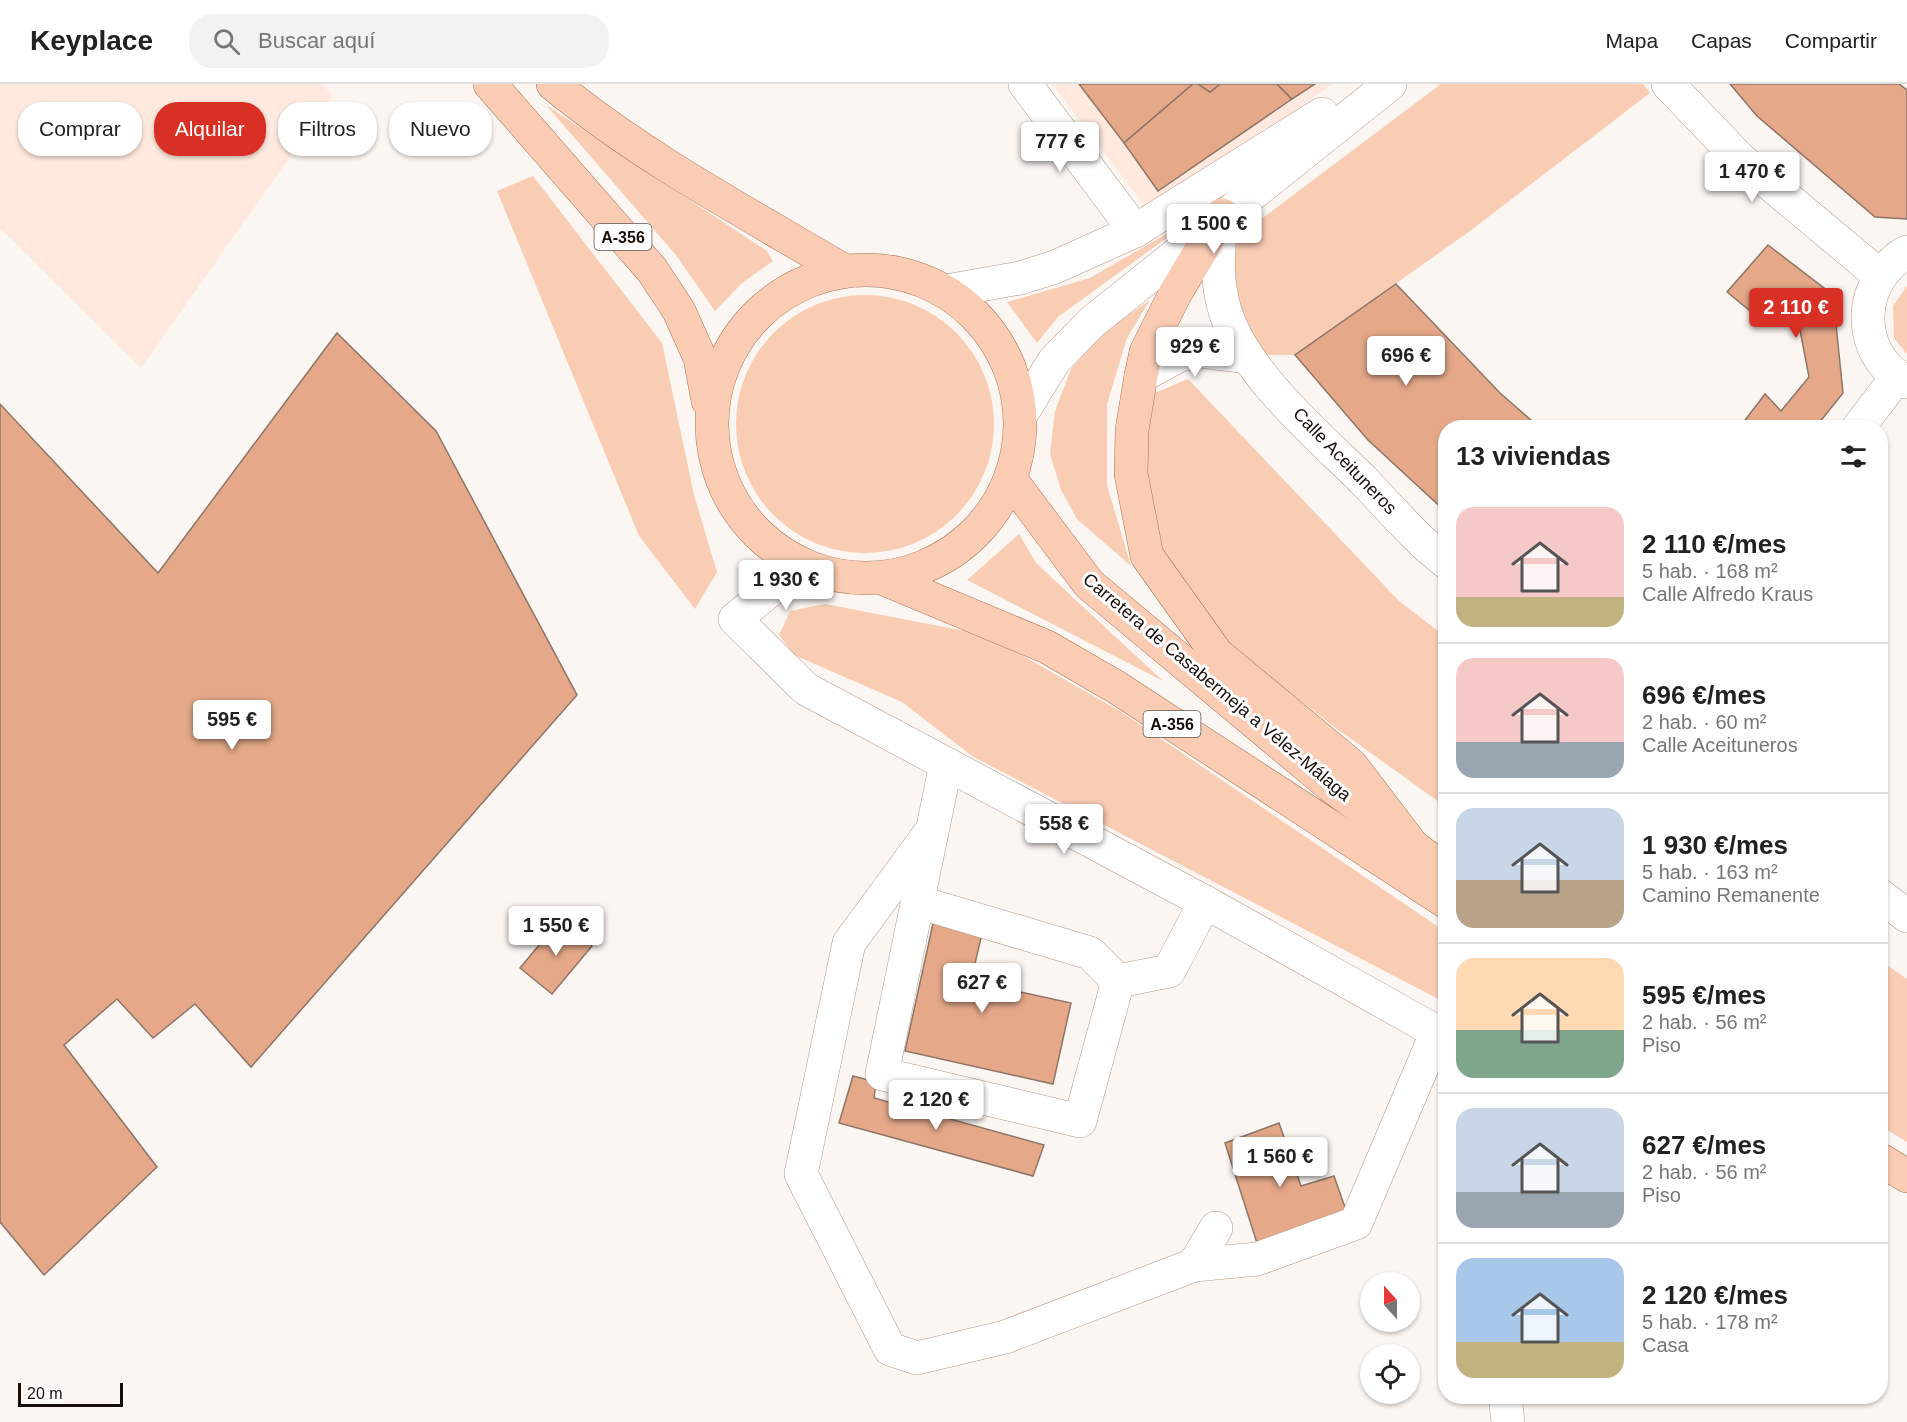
<!DOCTYPE html>
<html lang="es">
<head>
<meta charset="utf-8">
<style>
	:root { --surface:#fff; --page:#f2f2f2; --text:#222; --muted:#767676; --line:#e0e0e0; --accent:#d93025 }
	body { margin:0; font-family:Helvetica,sans-serif; background:var(--page); color:var(--text); height:100vh; display:flex; flex-direction:column; font-size:22px; white-space:nowrap }
	* { box-sizing:border-box; margin:0 }
	p { font-size:20px; color:var(--muted) }
	.icon { flex:none; width:33px; height:33px; fill:none; stroke:currentColor; stroke-width:2; stroke-linecap:round; stroke-linejoin:round }
	.map { position:relative; flex:1; overflow:hidden }
	.side { position:absolute; left:1438px; top:336px; width:450px; height:984px; display:flex; flex-direction:column; background:var(--surface); border-radius:24px; box-shadow:0 2px 4px #0004 }
	.side>* { flex:none }
	.banner { position:absolute; left:18px; top:18px; width:570px; height:54px; display:flex; gap:12px }
	.needle { width:39px; rotate:339deg }
	.tools { position:absolute; left:1360px; top:1188px; display:grid; gap:12px }
	.tools a { display:grid; place-items:center; width:60px; height:60px; border-radius:50%; background:var(--surface); box-shadow:0 2px 4px #0004; font-size:30px }
	.scale { position:absolute; left:18px; bottom:15px; width:105px; box-sizing:border-box; padding-left:6px; border:3px solid #180e09; border-top:0; font-size:16px; line-height:21px; white-space:nowrap; color:#180e09; -webkit-text-stroke:4px #fff; paint-order:stroke }
	.price { position:absolute; translate:-50% -51px; padding:0 14px; border-radius:6px; background:#fff; color:#222; font-size:20px; line-height:39px; filter:drop-shadow(0 2px 3px #0008) }
	.price::after { content:''; position:absolute; left:50%; top:36px; width:18px; height:14px; margin-left:-9px; background:inherit; clip-path:polygon(0 0,100% 0,50% 100%) }
	.price.on { background:var(--accent); color:#fff }
	ul { padding:0; list-style:none }
	li { display:flex; align-items:center; gap:18px; height:150px; padding:0 18px }
	li+li { border-top:2px solid var(--line) }
	li span { display:grid; place-items:center; flex:none; width:168px; height:120px; border-radius:18px; color:#555 }
	li>.icon { margin-inline-start:auto }
	span .icon { width:72px; height:72px; fill:#fffc; stroke-width:1 }
	li b { font-size:26px }
	h2 { display:flex; justify-content:space-between; align-items:center; height:72px; padding:0 18px; font-size:26px }
	.pill { padding:0 21px; border-radius:24px; background:var(--surface); box-shadow:0 2px 4px #0004; font-size:21px; line-height:54px }
	.pill.on { background:var(--accent); color:#fff }
	header { display:flex; align-items:center; gap:36px; box-sizing:border-box; height:84px; padding:0 30px; background:var(--surface); border-bottom:2px solid var(--line) }
	header strong { font-size:28px }
	nav { display:flex; gap:33px; margin-inline-start:auto; font-size:21px }
	.search { width:420px; height:54px; background:var(--page); display:flex; align-items:center; gap:15px; box-sizing:border-box; padding:0 21px; border-radius:24px; color:var(--muted); font-size:22px }
	.map>svg:first-child { display:block }
	.built { fill:#ffe8dd }
	.green { fill:#f9ccb4 }
	.building { fill:#e5a989; stroke:#8e7567; stroke-width:1.5 }
	.lines { fill:none; stroke-linecap:round; stroke-linejoin:round }
	.minor-casing { stroke:#b3988a; stroke-width:34 }
	.major-casing { stroke:#a97356; stroke-width:34 }
	.minor { stroke:#fff; stroke-width:33 }
	.major { stroke:#faccb3; stroke-width:33 }
	.labels { text-anchor:middle; dominant-baseline:central; stroke-width:6; stroke-linejoin:round; paint-order:stroke }
	.shield { fill:#fff; stroke:#5d5653; stroke-width:1.5 }
	.shield-label { font-size:16px; font-weight:bold; fill:#180e09 }
	.street-label { font-size:18px; fill:#180e09; stroke:#fff }
</style>
</head>
<body>
<header>
<strong>Keyplace</strong>
<div class="search"><svg class="icon" aria-label="search" viewBox="0 0 24 24"><circle cx="10" cy="10" r="6"/><path d="M15 15l6 6"/></svg>Buscar aquí</div>
<nav><a>Mapa</a><a>Capas</a><a>Compartir</a></nav>
</header>
<div class="map">
<svg width="1907" height="1338" viewBox="0 0 1907 1338">
	<rect width="100%" height="100%" fill="#fcf6f3"/>
	<g class="built">
		<path d="M0 0H322L333 12 141 284 0 144Z"/>
		<path d="M1052 0H1333L1150 129Z"/>
	</g>
	<g class="green">
		<path d="M1441 0H1643L1650 9 1470 147 1295 271H1266L1236 227 1228 203 1236 154Z"/>
		<path d="M546 21 767 167 773 177 742 199 715 227 676 171Z"/>
		<path d="M533 92 662 259 694 411 717 488 695 525 639 452 497 107Z"/>
		<path d="M1194 134 1058 233 1037 259 1007 218 1090 194Z"/>
		<path d="M1907 202V270L1894 254 1893 222Z"/>
		<circle cx="865" cy="340" r="129"/>
		<path d="M1150 216 1127 254 1107 320V401L1131 482 1077 435 1061 406 1050 370 1055 327 1071 285 1104 248Z"/>
		<path d="M1188 295 1399 517 1446 553V723L1329 639 1222 555 1166 483 1146 408 1144 347 1150 311Z"/>
		<path d="M1019 450 1036 479 1163 597 967 496Z"/>
		<path d="M825 520 986 551 1120 627 1446 848V919L972 672 902 618 794 571 779 551 790 527Z"/>
		<path d="M1881 877 1907 895V1058L1881 1042Z"/>
	</g>
	<g class="building">
		<path d="M1079 0H1193L1124 59Z"/>
		<path d="M1193 0H1198L1210 8 1220 0H1277L1292 15 1158 107 1124 59Z"/>
		<path d="M1198 0H1220L1210 8Z"/>
		<path d="M1277 0H1315L1292 15Z"/>
		<path d="M1730 0H1899L1907 6V135L1875 133 1757 32Z"/>
		<path d="M1768 161 1833 211 1843 309 1815 344H1739L1765 310 1781 327 1809 293 1800 246 1760 215 1749 226 1727 208Z"/>
		<path d="M1396 200 1500 309 1540 344H1446V428L1368 356 1295 271Z"/>
		<path d="M337 249 436 347 577 611 251 983 195 920 153 954 117 915 64 961 157 1083 44 1191 0 1138V320L158 489Z"/>
		<path d="M934 835 983 845 971 897 1071 919 1053 1000 905 967Z"/>
		<path d="M560 836 592 862 552 910 520 884Z"/>
		<path d="M853 992 876 998 874 1014 1044 1061 1033 1092 839 1039Z"/>
		<path d="M1279 1039 1301 1102 1334 1092 1348 1132 1258 1162 1225 1059Z"/>
	</g>
	<g class="lines">
		<g class="minor-casing">
			<g id="minor">
				<path d="M1025 0 1135 147"/>
				<path d="M1668 0 1740 75 1879 191"/>
				<path d="M1222 131C1218 166 1215 197 1226 230 1247 292 1319 352 1365 398 1391 425 1416 455 1446 478"/>
				<path d="M1907 168C1899 171 1895 176 1889 182 1855 216 1863 277 1907 298"/>
				<path d="M947 207 1020 194 1055 183 1135 147 1322 30"/>
				<path d="M1141 292 1180 271 1199 267 1247 273"/>
				<path d="M1022 329 1054 277 1092 238 1390 0"/>
				<path d="M1858 344 1897 293"/>
				<path d="M797 479 785 494 735 535 806 605 1205 818 1437 948 1446 955"/>
				<path d="M946 680 882 990 1080 1037 1118 897 1169 887 1205 818"/>
				<path d="M932 746 849 859 801 1090 890 1265 917 1274 1005 1253 1194 1181 1257 1175 1356 1139 1437 948"/>
				<path d="M1881 812 1907 832"/>
				<path d="M918 818 1090 869 1118 897"/>
				<path d="M1194 1181 1216 1144"/>
				<path d="M1505 1312 1508 1338"/>
			</g>
		</g>
		<g class="major-casing">
			<g id="major">
				<path d="M490 0 652 186 679 227 700 274 708 317"/>
				<path d="M553 0C642 73 745 128 843 186"/>
				<path d="M1222 131 1175 210 1146 268 1141 292 1132 346 1131 390 1147 472 1217 570 1351 681 1412 761"/>
				<circle cx="866" cy="340" r="154"/>
				<path d="M1011 396 1089 500 1330 701 1446 787"/>
				<path d="M882 494 1047 563 1116 603 1446 818"/>
				<path d="M1881 1076 1907 1092"/>
			</g>
		</g>
		<use href="#minor" class="minor"/>
		<use href="#major" class="major"/>
	</g>
	<g class="labels">
		<g class="shield">
			<rect x="594.5" y="140" width="57" height="26" rx="4.5"/>
			<rect x="1143.5" y="627" width="57" height="26" rx="4.5"/>
		</g>
		<g class="shield-label">
			<text x="623" y="153">A-356</text>
			<text x="1172" y="640">A-356</text>
		</g>
		<g class="street-label">
			<text transform="translate(1345 377) rotate(46)">Calle Aceituneros</text>
			<text transform="translate(1217 603) rotate(40)">Carretera de Casabermeja a Vélez-Málaga</text>
		</g>
	</g>
</svg>
<div class="tools">
<a><svg class="needle" viewBox="-14 -14 28 28"><path d="M0-13l5 13h-10z" fill="#e53935"/><path d="M0 13l5-13h-10z" fill="#767676"/></svg></a>
<a><svg class="icon" aria-label="locate" viewBox="0 0 24 24"><circle cx="12" cy="12" r="6"/><path d="M12 2v4M12 18v4M2 12h4M18 12h4"/></svg></a>
</div>
<div class="scale">20 m</div>
<b class="price" style="left:1060px;top:89px">777 €</b>
<b class="price" style="left:1752px;top:119px">1 470 €</b>
<b class="price" style="left:1214px;top:171px">1 500 €</b>
<b class="price on" style="left:1796px;top:255px">2 110 €</b>
<b class="price" style="left:1195px;top:294px">929 €</b>
<b class="price" style="left:1406px;top:303px">696 €</b>
<b class="price" style="left:786px;top:527px">1 930 €</b>
<b class="price" style="left:232px;top:667px">595 €</b>
<b class="price" style="left:1064px;top:771px">558 €</b>
<b class="price" style="left:556px;top:873px">1 550 €</b>
<b class="price" style="left:982px;top:930px">627 €</b>
<b class="price" style="left:936px;top:1047px">2 120 €</b>
<b class="price" style="left:1280px;top:1104px">1 560 €</b>
<div class="banner">
<a class="pill">Comprar</a>
<a class="pill on">Alquilar</a>
<a class="pill">Filtros</a>
<a class="pill">Nuevo</a>
</div>
<section class="side">
<h2>13 viviendas<svg class="icon" aria-label="filters" viewBox="0 0 24 24"><path d="M4 7h16M4 17h16"/><circle cx="9" cy="7" r="2"/><circle cx="15" cy="17" r="2"/></svg></h2>
<ul>
<li><span style="background:linear-gradient(#f6c9c9 75%,#c2b280 0)"><svg class="icon" aria-label="home" viewBox="0 0 24 24"><path d="M3 11l9-7 9 7M6 9v11h12V9"/></svg></span><div><b>2 110 €/mes</b><p>5 hab. · 168 m²</p><p>Calle Alfredo Kraus</p></div></li>
<li><span style="background:linear-gradient(#f6c9c9 70%,#9aa5b1 0)"><svg class="icon" aria-label="home" viewBox="0 0 24 24"><path d="M3 11l9-7 9 7M6 9v11h12V9"/></svg></span><div><b>696 €/mes</b><p>2 hab. · 60 m²</p><p>Calle Aceituneros</p></div></li>
<li><span style="background:linear-gradient(#c9d6e8 60%,#b9a48a 0)"><svg class="icon" aria-label="home" viewBox="0 0 24 24"><path d="M3 11l9-7 9 7M6 9v11h12V9"/></svg></span><div><b>1 930 €/mes</b><p>5 hab. · 163 m²</p><p>Camino Remanente</p></div></li>
<li><span style="background:linear-gradient(#ffd9b3 60%,#7fa58c 0)"><svg class="icon" aria-label="home" viewBox="0 0 24 24"><path d="M3 11l9-7 9 7M6 9v11h12V9"/></svg></span><div><b>595 €/mes</b><p>2 hab. · 56 m²</p><p>Piso</p></div></li>
<li><span style="background:linear-gradient(#c9d6e8 70%,#9aa5b1 0)"><svg class="icon" aria-label="home" viewBox="0 0 24 24"><path d="M3 11l9-7 9 7M6 9v11h12V9"/></svg></span><div><b>627 €/mes</b><p>2 hab. · 56 m²</p><p>Piso</p></div></li>
<li><span style="background:linear-gradient(#a9c7e8 70%,#c2b280 0)"><svg class="icon" aria-label="home" viewBox="0 0 24 24"><path d="M3 11l9-7 9 7M6 9v11h12V9"/></svg></span><div><b>2 120 €/mes</b><p>5 hab. · 178 m²</p><p>Casa</p></div></li>
</ul>
</section>
</div>
</body>
</html>
